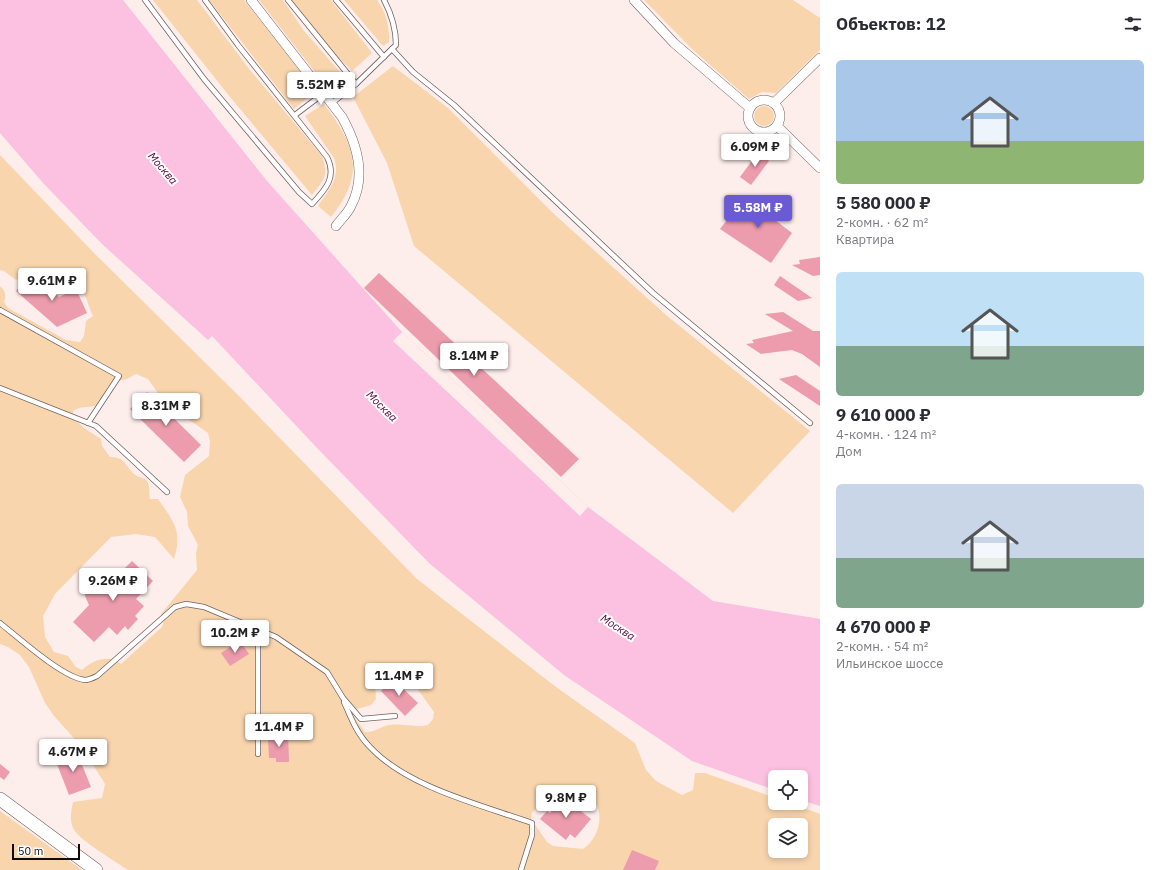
<!DOCTYPE html>
<html lang="ru">
<head>
<meta charset="utf-8">
<style>
	:root { --surface:#fff; --page:#f7f7f7; --text:#2b2b33; --muted:#7c7c81; --accent:#6a5bd5 }
	body { margin:0; font-family:"IBM Plex Sans",sans-serif; background:var(--page); color:var(--text); height:100vh; display:flex; flex-direction:column; font-size:15px; white-space:nowrap }
	* { box-sizing:border-box; margin:0 }
	p { font-size:13px; color:var(--muted) }
	.icon { flex:none; width:22px; height:22px; fill:none; stroke:currentColor; stroke-width:2; stroke-linecap:round; stroke-linejoin:round }
	.map { position:relative; flex:1; overflow:hidden }
	.sheet { display:flex; flex-direction:column; background:var(--surface); width:340px }
	.sheet>* { flex:none }
	.controls { position:absolute; left:768px; top:770px; display:grid; gap:8px }
	.controls a { display:grid; place-items:center; width:40px; height:40px; border-radius:6px; background:var(--surface); box-shadow:0 2px 6px #0003; font-size:20px }
	.scale { position:absolute; left:12px; bottom:10px; width:68px; box-sizing:border-box; padding-left:4px; border:2px solid #100b0a; border-top:0; font-size:11px; line-height:14px; white-space:nowrap; color:#100b0a; -webkit-text-stroke:3px #fefefe; paint-order:stroke }
	.price { position:absolute; translate:-50% -34px; padding:0 9px; border-radius:4px; background:#fff; color:#222; font-size:13px; line-height:26px; filter:drop-shadow(0 1px 2px #0008) }
	.price::after { content:''; position:absolute; left:50%; top:24px; width:12px; height:9px; margin-left:-6px; background:inherit; clip-path:polygon(0 0,100% 0,50% 100%) }
	.price.active { background:var(--accent); color:#fff }
	ul { padding:0; list-style:none }
	li { display:grid; align-content:center; gap:8px; height:212px; padding:0 16px }
	li span { display:grid; place-items:center; height:124px; border-radius:6px; color:#555 }
	li>.icon { margin-inline-start:auto }
	span .icon { width:72px; height:72px; fill:#fffc; stroke-width:1 }
	li b { font-size:17px }
	h2 { display:flex; justify-content:space-between; align-items:center; height:48px; padding:0 16px; font-size:17px }
	main { display:flex; flex:1; min-height:0 }
	.map>svg:first-child { display:block }
	.green { fill:#f9d5ae; fill-rule:evenodd }
	.water { fill:#fcc1e0 }
	.pier { fill:#fdedeb }
	.building { fill:#ec9cac }
	.lines { fill:none; stroke-linecap:round; stroke-linejoin:round }
	.service-casing { stroke:#6f6260; stroke-width:6 }
	.minor-casing { stroke:#6f6260; stroke-width:10 }
	.secondary-casing { stroke:#6f6260; stroke-width:14 }
	.service { stroke:#fff; stroke-width:4.5 }
	.minor { stroke:#fff; stroke-width:9 }
	.secondary { stroke:#fff; stroke-width:13 }
	.labels { text-anchor:middle; dominant-baseline:central; stroke-width:4; stroke-linejoin:round; paint-order:stroke }
	.water-label { font-size:11px; font-style:italic; fill:#530039; stroke:#fefefe }
</style>
</head>
<body>
<main>
<div class="map">
<svg width="820" height="870" viewBox="0 0 820 870">
	<rect width="100%" height="100%" fill="#fdedeb"/>
	<g class="green">
		<path d="M153 0H197L250 70 322 156C329 176 324 179 312 195L230 97Z"/>
		<path d="M209 0H244L316 91 294 109Z"/>
		<path d="M259 0H283L304 31 341 73 344 78V84L332 94Z"/>
		<path d="M291 0H331L372 53 352 71 331 50Z"/>
		<path d="M344 0H377C386 12 390 28 389 42L383 46Z"/>
		<path d="M644 0H793L820 18V50L776 93 762 92 749 99 693 50Z"/>
		<path d="M393 66 448 108 554 214 666 315 810 431 733 513 414 246 387 163 353 97Z"/>
		<path d="M324 104C355 145 367 173 331 217L318 206C329 190 341 177 334 158L305 116Z"/>
		<circle cx="764" cy="116" r="10"/>
		<path d="M0 155 94 253 240 397 417 579 556 687 635 743 646 770 656 781 682 795 693 790 695 773H705L775 798V803H790L820 814V870H128C115 861 82 842 74 830 69 821 71 811 73 802L102 798 105 784 82 747 54 716 45 703 29 667 20 655 8 647 0 644V286C6 291 6 296 4 302L8 308 66 340 80 342 84 336 86 321 93 316C88 306 85 288 74 284 55 297 48 279 33 269L26 270 22 277 16 280 4 271 0 270ZM136 374 148 379 165 403 208 433 210 441 209 456 185 475 180 497 187 512 188 526 198 545 196 553 197 570 161 614 164 620 162 627 121 664C109 654 93 660 82 670L76 667 68 656 54 652 45 637 43 616 55 594 111 537 136 534 155 537 174 559C183 530 173 521 158 499H150C149 494 150 487 148 483 146 478 141 478 137 476 126 469 126 456 110 457L102 446 101 439 84 428 73 418V411C81 405 90 408 100 405L108 386 114 382 127 379ZM392 668 400 669 406 673 434 712 433 719 428 725C416 728 402 723 390 725 380 726 375 733 365 732L353 715 357 709 371 705 376 699 375 680ZM561 792H569L587 805 596 804C604 819 597 840 583 849L553 846 547 842 531 819 532 812ZM775 825H801V851H775Z"/>
		<path d="M0 811 82 870H0Z"/>
	</g>
	<path class="water" d="M0 0H123L267 181 402 332 588 507 713 601 820 619V806L801 800V777H775V790L692 761 564 675 429 563 317 448 212 336 208 340 102 244 43 183 0 133Z"/>
	<path class="pier" d="M402 332 588 507 580 516 393 341Z"/>
	<g class="building">
		<path d="M759 151 769 161 751 185 740 177Z"/>
		<path d="M744 198 762 209 767 201 782 212 775 220 792 233 771 263 720 229Z"/>
		<path d="M820 257V275L813 276 792 265 800 264 799 260Z"/>
		<path d="M31 273 59 297 76 289 87 313 57 327 16 291Z"/>
		<path d="M379 273 579 459 561 477 364 288Z"/>
		<path d="M780 276 812 298 798 301 774 285Z"/>
		<path d="M783 312 813 331H820V367L802 354 792 350 761 354 746 344 754 343 752 340 793 331 765 314Z"/>
		<path d="M796 375 820 391V406L779 379Z"/>
		<path d="M147 392 201 445 184 462 130 409Z"/>
		<path d="M132 561 153 581 136 599 144 606 135 616 138 619 128 630 125 626 117 635 109 627 94 642 73 622 89 605 85 596 86 587 91 579 95 577 104 576 114 579Z"/>
		<path d="M240 641 249 654 230 666 221 653Z"/>
		<path d="M393 679 418 703 405 716 381 691Z"/>
		<path d="M275 733H288L289 762H276V758H269L268 739 275 738Z"/>
		<path d="M76 750 91 787 69 795 55 759Z"/>
		<path d="M0 764 10 772 4 780 0 777Z"/>
		<path d="M563 797 591 819 575 838 570 834 566 840 540 819 547 811 550 813Z"/>
		<path d="M632 850 659 861 655 870H623Z"/>
	</g>
	<g class="lines">
		<g class="service-casing">
			<g id="service">
				<path d="M145 0 204 79 299 192 312 204C326 189 337 177 327 157L238 45 205 0"/>
				<path d="M288 0 356 84"/>
				<path d="M336 0 384 57"/>
				<path d="M392 49 413 72 454 105 653 293 810 423"/>
				<path d="M332 103 356 84 396 45C396 28 392 15 384 0"/>
				<path d="M295 115 324 93"/>
				<path d="M0 310 119 376 88 423"/>
				<path d="M0 388 96 426 167 492"/>
				<path d="M0 623C19 638 63 678 85 680 89 680 93 678 97 676L175 607 186 604 204 607 276 637 327 672 343 698 361 719 395 716"/>
				<path d="M344 702C351 718 357 734 370 747 407 787 481 805 532 823V835L521 870"/>
				<path d="M258 754V629"/>
			</g>
		</g>
		<g class="minor-casing">
			<g id="minor">
				<path d="M251 0 342 117C357 144 367 176 351 206 348 213 341 219 336 226"/>
				<path d="M634 0 674 43 750 108"/>
				<circle cx="764" cy="116" r="16"/>
				<path d="M774 103 820 58"/>
				<path d="M777 126 820 168"/>
			</g>
		</g>
		<g class="secondary-casing">
			<path id="secondary" d="M0 799 96 870"/>
		</g>
		<use href="#service" class="service"/>
		<use href="#minor" class="minor"/>
		<use href="#secondary" class="secondary"/>
	</g>
	<g class="labels">
		<g class="water-label">
			<text transform="translate(163 168) rotate(49)">Москва</text>
			<text transform="translate(382 406) rotate(45)">Москва</text>
			<text transform="translate(618 627) rotate(33)">Москва</text>
		</g>
	</g>
</svg>
<div class="controls">
<a><svg class="icon" aria-label="locate" viewBox="0 0 24 24"><circle cx="12" cy="12" r="6"/><path d="M12 2v4M12 18v4M2 12h4M18 12h4"/></svg></a>
<a><svg class="icon" aria-label="layers" viewBox="0 0 24 24"><path d="M12 4l9 5-9 5-9-5zM3 14l9 5 9-5"/></svg></a>
</div>
<div class="scale">50 m</div>
<b class="price" style="left:321px;top:106px">5.52M ₽</b>
<b class="price" style="left:755px;top:168px">6.09M ₽</b>
<b class="price active" style="left:758px;top:229px">5.58M ₽</b>
<b class="price" style="left:52px;top:302px">9.61M ₽</b>
<b class="price" style="left:474px;top:377px">8.14M ₽</b>
<b class="price" style="left:166px;top:427px">8.31M ₽</b>
<b class="price" style="left:113px;top:602px">9.26M ₽</b>
<b class="price" style="left:235px;top:654px">10.2M ₽</b>
<b class="price" style="left:399px;top:697px">11.4M ₽</b>
<b class="price" style="left:279px;top:748px">11.4M ₽</b>
<b class="price" style="left:73px;top:773px">4.67M ₽</b>
<b class="price" style="left:566px;top:819px">9.8M ₽</b>
</div>
<section class="sheet">
<h2>Объектов: 12<svg class="icon" aria-label="filters" viewBox="0 0 24 24"><path d="M4 7h16M4 17h16"/><circle cx="9" cy="7" r="2"/><circle cx="15" cy="17" r="2"/></svg></h2>
<ul>
<li><span style="background:linear-gradient(#a9c7e8 65%,#8fb573 0)"><svg class="icon" aria-label="home" viewBox="0 0 24 24"><path d="M3 11l9-7 9 7M6 9v11h12V9"/></svg></span><div><b>5 580 000 ₽</b><p>2-комн. · 62 m²</p><p>Квартира</p></div></li>
<li><span style="background:linear-gradient(#bfe0f5 60%,#7fa58c 0)"><svg class="icon" aria-label="home" viewBox="0 0 24 24"><path d="M3 11l9-7 9 7M6 9v11h12V9"/></svg></span><div><b>9 610 000 ₽</b><p>4-комн. · 124 m²</p><p>Дом</p></div></li>
<li><span style="background:linear-gradient(#c9d6e8 60%,#7fa58c 0)"><svg class="icon" aria-label="home" viewBox="0 0 24 24"><path d="M3 11l9-7 9 7M6 9v11h12V9"/></svg></span><div><b>4 670 000 ₽</b><p>2-комн. · 54 m²</p><p>Ильинское шоссе</p></div></li>
</ul>
</section>
</main>
</body>
</html>
